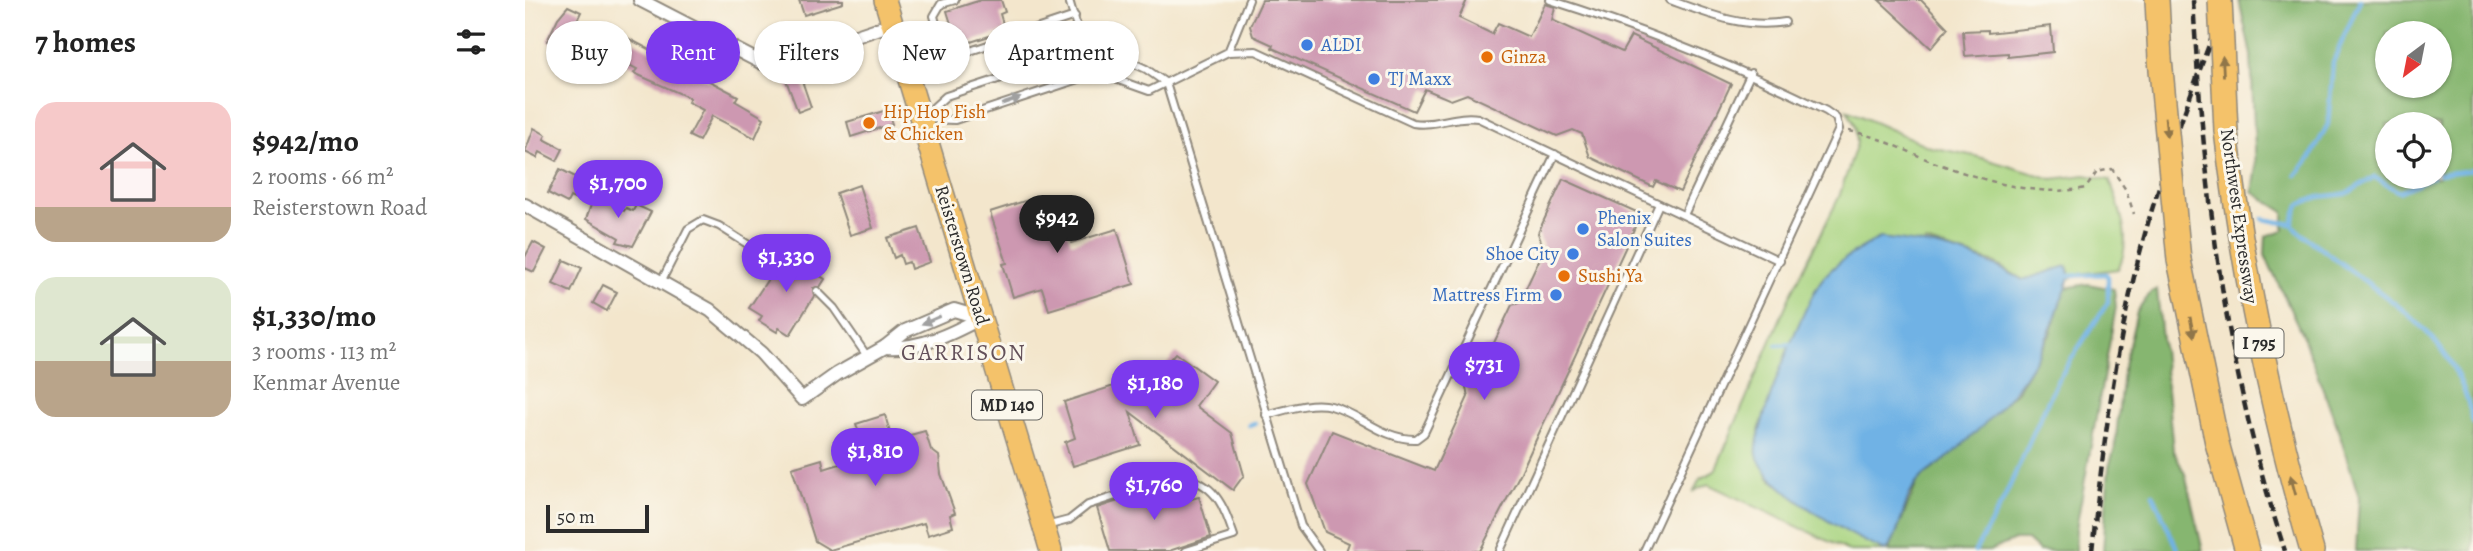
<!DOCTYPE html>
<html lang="en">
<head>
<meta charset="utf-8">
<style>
	:root { --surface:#fff; --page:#f6f6f6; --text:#222; --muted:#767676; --accent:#7c3aed }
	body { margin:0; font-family:Alegreya,serif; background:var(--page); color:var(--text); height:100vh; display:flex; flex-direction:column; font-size:26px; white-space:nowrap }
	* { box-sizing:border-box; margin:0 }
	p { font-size:23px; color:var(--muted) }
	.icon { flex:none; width:38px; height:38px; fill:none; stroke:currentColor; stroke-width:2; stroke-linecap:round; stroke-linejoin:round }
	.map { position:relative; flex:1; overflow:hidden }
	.side { display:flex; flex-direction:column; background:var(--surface); width:525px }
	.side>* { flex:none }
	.guide { position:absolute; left:21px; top:21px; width:665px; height:63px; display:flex; gap:14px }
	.needle { width:46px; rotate:212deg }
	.tools { position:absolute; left:1850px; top:21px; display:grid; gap:14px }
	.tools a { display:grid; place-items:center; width:77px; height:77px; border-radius:50%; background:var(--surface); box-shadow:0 2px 5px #0004; font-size:35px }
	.scale { position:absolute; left:21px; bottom:18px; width:103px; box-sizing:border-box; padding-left:7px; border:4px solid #2b2b2b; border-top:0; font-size:19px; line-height:24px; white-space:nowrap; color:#2b2b2b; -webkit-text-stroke:5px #fbf7ec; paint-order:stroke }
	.price { position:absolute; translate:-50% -60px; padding:0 16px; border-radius:24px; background:var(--accent); color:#fff; font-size:23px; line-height:46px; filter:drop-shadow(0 2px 4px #0008) }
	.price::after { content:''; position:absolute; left:50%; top:42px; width:21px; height:16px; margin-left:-10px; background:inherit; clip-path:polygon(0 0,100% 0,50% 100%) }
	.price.on { background:#222; color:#fff }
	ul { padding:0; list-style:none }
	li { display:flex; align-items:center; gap:21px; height:175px; padding:0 35px }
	li span { display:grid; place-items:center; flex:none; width:196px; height:140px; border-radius:21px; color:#555 }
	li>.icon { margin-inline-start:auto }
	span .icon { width:84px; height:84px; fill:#fffc; stroke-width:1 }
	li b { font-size:30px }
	h2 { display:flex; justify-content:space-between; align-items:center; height:84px; padding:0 35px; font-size:30px }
	.pill { padding:0 24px; border-radius:32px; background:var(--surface); box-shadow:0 2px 5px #0004; font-size:24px; line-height:63px }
	.pill.on { background:var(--accent); color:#fff }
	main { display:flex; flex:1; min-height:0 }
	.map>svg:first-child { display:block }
	.green { fill:#a9d481; stroke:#6a8056; stroke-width:2 }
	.forest { fill:#86b66f; stroke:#58704d; stroke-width:2; fill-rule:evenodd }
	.water { fill:#70b2e5; stroke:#4e6e88; stroke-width:2 }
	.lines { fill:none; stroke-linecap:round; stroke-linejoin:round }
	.stream { stroke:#70b2e5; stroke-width:4.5 }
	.building { fill:#cd98b1 }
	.lane-casing { stroke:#8f887c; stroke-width:10 }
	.street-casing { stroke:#8f887c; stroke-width:16 }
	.primary-casing { stroke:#8f887c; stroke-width:24 }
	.highway-casing { stroke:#8f887c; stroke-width:26 }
	.path { stroke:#8f887c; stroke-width:2.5; stroke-dasharray:5 5; stroke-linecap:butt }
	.lane { stroke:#fff; stroke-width:6 }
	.street { stroke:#fff; stroke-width:12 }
	.primary { stroke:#f4c26a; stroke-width:21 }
	.highway { stroke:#f4c26a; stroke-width:23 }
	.rail { stroke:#2b2b2b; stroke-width:4.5; stroke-dasharray:10 5; stroke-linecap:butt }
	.highway-bridge-casing { stroke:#8f887c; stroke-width:26; stroke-linecap:butt }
	.highway-bridge { stroke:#f4c26a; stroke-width:23 }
	.oneway { fill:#90764a }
	.oneway2 { fill:#a0a0a0 }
	.shop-dot { fill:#3f7fe0; stroke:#fbf7ec; stroke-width:2.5 }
	.food-dot { fill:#e8710a; stroke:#fbf7ec; stroke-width:2.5 }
	.labels { text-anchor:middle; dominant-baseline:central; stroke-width:6; stroke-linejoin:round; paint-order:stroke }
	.shield { fill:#fbf7ec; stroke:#696865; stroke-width:2 }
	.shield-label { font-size:18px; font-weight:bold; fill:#2b2b2b }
	.shop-label { font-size:19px; fill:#366cbe; stroke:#fbf7ec; text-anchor:start }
	.food-label { font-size:19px; fill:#c56008; stroke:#fbf7ec; text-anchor:start }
	.street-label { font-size:19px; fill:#2b2b2b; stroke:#fbf7ec }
	.quarter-label { font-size:23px; letter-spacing:2px; fill:#64515a; stroke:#fbf7ec }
</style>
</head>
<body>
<main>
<section class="side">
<h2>7 homes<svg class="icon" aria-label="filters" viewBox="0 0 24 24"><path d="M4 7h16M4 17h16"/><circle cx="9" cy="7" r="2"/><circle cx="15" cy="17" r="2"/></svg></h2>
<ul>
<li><span style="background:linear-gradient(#f6c9c9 75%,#b9a48a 0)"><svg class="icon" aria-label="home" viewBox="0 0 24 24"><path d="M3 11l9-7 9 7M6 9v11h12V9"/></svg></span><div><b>$942/mo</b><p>2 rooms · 66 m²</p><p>Reisterstown Road</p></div></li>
<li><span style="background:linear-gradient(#dfe7d0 60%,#b9a48a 0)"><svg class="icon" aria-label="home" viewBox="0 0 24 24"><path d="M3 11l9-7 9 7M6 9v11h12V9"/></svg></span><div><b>$1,330/mo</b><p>3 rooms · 113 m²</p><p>Kenmar Avenue</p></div></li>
</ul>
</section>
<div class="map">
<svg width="1948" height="551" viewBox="0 0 1948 551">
	<rect width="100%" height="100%" fill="#fbf7ec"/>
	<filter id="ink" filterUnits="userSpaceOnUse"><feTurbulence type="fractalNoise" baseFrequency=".0143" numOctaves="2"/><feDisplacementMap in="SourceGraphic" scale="14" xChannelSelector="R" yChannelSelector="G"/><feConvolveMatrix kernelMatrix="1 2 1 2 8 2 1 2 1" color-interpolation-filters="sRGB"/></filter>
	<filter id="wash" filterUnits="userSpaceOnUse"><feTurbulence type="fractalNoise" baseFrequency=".00686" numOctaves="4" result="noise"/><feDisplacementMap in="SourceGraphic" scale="28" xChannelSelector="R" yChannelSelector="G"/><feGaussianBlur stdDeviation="1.57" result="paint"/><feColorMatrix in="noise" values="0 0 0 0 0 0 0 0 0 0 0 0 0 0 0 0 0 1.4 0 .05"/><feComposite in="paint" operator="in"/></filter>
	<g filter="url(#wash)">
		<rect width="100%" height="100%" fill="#f3e6cc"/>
		<path class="green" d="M1322 110 1405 147 1450 156 1527 179 1561 175 1585 180C1595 210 1608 240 1593 269L1553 274 1546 278 1542 266 1499 280 1467 262 1401 242 1268 338 1234 430 1243 477 1280 505 1361 551H1324L1183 484 1169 491 1175 479 1190 471 1265 296 1314 197 1332 143 1330 125Z"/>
		<g class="forest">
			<path d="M1714 0H1948V551H1831L1834 497 1811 423 1776 332 1740 255 1741 236 1759 230V212L1728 192 1731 173 1726 55ZM1862 33H1914V86H1862ZM1862 124H1914V177H1862Z"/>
			<path d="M1563 284 1589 289 1591 307 1551 529 1550 551H1514L1502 540H1490L1464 551H1364L1393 480 1421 459 1491 392 1525 335 1540 288Z"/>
			<path d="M1632 289 1648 450 1660 474 1678 551H1578L1584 467 1590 447 1598 370 1612 312 1626 292Z"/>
		</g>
		<path class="water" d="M1355 238C1407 243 1453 254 1498 280L1542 266C1547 281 1539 291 1534 306 1513 372 1473 415 1421 459 1413 466 1402 471 1395 479 1376 498 1379 530 1361 551 1328 538 1241 489 1232 455 1226 434 1282 295 1299 277 1314 260 1335 248 1355 238Z"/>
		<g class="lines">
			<g class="stream">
				<path d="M1914 174 1948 170"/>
				<path d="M1771 175 1786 157 1803 124 1808 62 1835 0"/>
				<path d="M1907 177 1874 192 1849 177 1821 194 1793 197 1774 205 1767 224C1777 237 1789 242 1801 252 1866 303 1932 334 1948 423"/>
				<path d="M1738 219 1767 224"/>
				<path d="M1251 345 1272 344"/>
				<path d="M724 425 730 423"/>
				<path d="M1628 494 1653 551"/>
				<path d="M1450 551 1477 503 1531 383 1583 302V277L1581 274 1540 276"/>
			</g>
		</g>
		<g id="blocks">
			<g class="building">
				<path d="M274 0H318V3L279 15Z"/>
				<path d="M456 0H476L480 12 475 14 480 31 433 46 422 11Z"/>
				<path d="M737 0H942L934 18 967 34 973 23 1004 37 1020 4 1030 7 1027 20 1097 52 1106 36 1206 84 1155 192 1131 181 1128 187 1065 157 1057 134 1048 130 1032 136 942 94 926 100 900 89 889 111 747 48 748 45 728 36 725 26Z"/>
				<path d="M1354 0H1396L1423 28 1406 48Z"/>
				<path d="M43 6 56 12 39 47H35L22 41 33 18Z"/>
				<path d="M1526 26 1528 52 1483 57V53L1440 56 1438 31 1463 30V33Z"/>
				<path d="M91 32 213 96 210 101 239 118 230 138 187 116 174 141 164 136 178 110 163 102 165 98 109 73 112 69 91 58 86 67 71 58 80 42 83 38 86 40Z"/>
				<path d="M275 75 286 107 273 112 261 80Z"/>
				<path d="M362 110 367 124 326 137 322 122Z"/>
				<path d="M9 128 21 135 19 139 38 149 32 161 15 152 12 158 0 152Z"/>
				<path d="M35 169 58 181 49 199 45 197 42 203 23 193Z"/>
				<path d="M1038 179 1116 214 996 472 955 551H821L824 543 800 532 783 484 807 431 909 471 943 397 941 387 959 348 968 345 987 305 994 303 1019 250 1013 233Z"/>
				<path d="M334 185 348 228 325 235 311 193Z"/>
				<path d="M70 194 99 211 101 208 108 211 111 205 126 212 108 246 92 242 94 238 61 219Z"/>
				<path d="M530 195 546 243 592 229 609 284 524 310 517 288 488 297 478 264 482 263 465 212 506 199 507 202Z"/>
				<path d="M394 228 405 262 386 269 384 262 378 264 375 255 369 258 362 238Z"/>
				<path d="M8 242 21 249 9 272 0 268V257Z"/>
				<path d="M255 251 300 279 295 287 288 288 289 296 265 335 254 328 252 332 234 321 237 316 224 308 243 279 239 276 246 266 254 263 252 256Z"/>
				<path d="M39 260 57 268 46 292 28 284Z"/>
				<path d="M78 285 92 292 82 311 68 303Z"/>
				<path d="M651 353 689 381 671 406 707 433 719 475 708 490 605 412 615 445 548 466 540 442 550 438 539 402 636 371Z"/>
				<path d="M360 415 367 440 400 431 406 450 414 456 416 474 430 513 425 515 428 527 403 535 399 523 305 550 290 541 267 468 297 459 299 469 321 462 314 438 334 432 331 424Z"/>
				<path d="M649 483 655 502 674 497 686 537 644 551H585L572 508Z"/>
			</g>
		</g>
	</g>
	<g filter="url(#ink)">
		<use href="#blocks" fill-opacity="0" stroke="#8f887c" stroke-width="2"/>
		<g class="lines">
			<g class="lane-casing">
				<g id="lane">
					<path d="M430 0 416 4 409 16 421 59 550 16"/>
					<path d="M544 0 566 75"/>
					<path d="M1025 0C1120 30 1212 66 1301 111L1311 118 1314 129 1119 551"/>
					<path d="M1145 0C1183 14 1219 29 1260 22"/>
					<path d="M703 52 724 0"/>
					<path d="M399 116 421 96 560 51 593 56 621 69 641 83 776 526 794 551"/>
					<path d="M402 119 430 120 566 75 582 76 624 91 703 52 731 51 888 123C911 127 931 114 953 118L1255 261"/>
					<path d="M1159 215 1226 73"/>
					<path d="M137 280 163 229 178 220 194 226 249 261"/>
					<path d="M292 291 309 308 342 356"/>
					<path d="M741 415C761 410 785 401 806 406 836 414 858 440 891 439L899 433 1030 154"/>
					<path d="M521 526 544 520 563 505 653 476C690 482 698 504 709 536L661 551"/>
					<path d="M975 551 1134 204"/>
				</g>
			</g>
			<g class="street-casing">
				<g id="street">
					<path d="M115 0 237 63 262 59 367 24"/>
					<path d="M0 205 185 310 236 353 277 399 312 374 360 347 380 331 429 310 456 318"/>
					<path d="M360 347C394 350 426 334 456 318"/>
				</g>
			</g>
			<g class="primary-casing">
				<path id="primary" d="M360 0 526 551"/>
			</g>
			<g class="highway-casing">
				<g id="highway">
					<path d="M1632 0 1635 59"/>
					<path d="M1701 131C1718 274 1747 412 1787 551"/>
					<path d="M1654 260 1692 443 1722 551"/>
				</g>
			</g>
			<path class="path" d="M1324 131C1354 136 1378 150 1406 161 1454 179 1509 198 1561 188L1572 172 1587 169 1601 190 1609 214"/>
			<use href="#lane" class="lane"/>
			<use href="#street" class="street"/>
			<use href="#primary" class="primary"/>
			<use href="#highway" class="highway"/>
			<g class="rail">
				<path d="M1668 0C1679 192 1700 367 1760 551"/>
				<path d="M1567 551C1579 438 1593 325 1625 216 1647 143 1674 71 1701 0"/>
			</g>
			<g class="highway-bridge-casing">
				<g id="highway-bridge">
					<path d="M1695 0 1701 131"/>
					<path d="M1635 59 1654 260"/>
				</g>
			</g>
			<use href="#highway-bridge" class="highway-bridge"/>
		</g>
		<defs><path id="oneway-solid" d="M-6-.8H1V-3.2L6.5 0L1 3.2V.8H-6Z" transform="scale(1.75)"/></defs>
		<g class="oneway">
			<use href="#oneway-solid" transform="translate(1698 66) rotate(-93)"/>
			<use href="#oneway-solid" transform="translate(1641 127) rotate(85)"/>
			<use href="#oneway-solid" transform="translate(1667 327) rotate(79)"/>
			<use href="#oneway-solid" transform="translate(1768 485) rotate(-105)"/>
		</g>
		<g class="oneway2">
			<use href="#oneway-solid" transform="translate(486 101) rotate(-19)"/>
			<use href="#oneway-solid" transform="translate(406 320) rotate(157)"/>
		</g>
	</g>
	<g class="shop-dot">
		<circle cx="782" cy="45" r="7"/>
		<circle cx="849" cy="79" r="7"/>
		<circle cx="1058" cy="229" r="7"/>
		<circle cx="1048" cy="254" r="7"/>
		<circle cx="1031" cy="295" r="7"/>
	</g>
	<g class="food-dot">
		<circle cx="962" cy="57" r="7"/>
		<circle cx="344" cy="123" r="7"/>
		<circle cx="1039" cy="276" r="7"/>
	</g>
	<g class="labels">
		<g class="shield">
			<rect x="1709.5" y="328.5" width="49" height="29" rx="5"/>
			<rect x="447" y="390.5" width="70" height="29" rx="5"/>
		</g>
		<g class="shield-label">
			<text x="1734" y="343">I 795</text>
			<text x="482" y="405">MD 140</text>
		</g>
		<g class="shop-label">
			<text x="796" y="45">ALDI</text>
			<text x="863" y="79">TJ Maxx</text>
			<text x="1072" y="218">Phenix<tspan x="1072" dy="22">Salon Suites</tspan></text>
			<text x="1034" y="254" text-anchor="end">Shoe City</text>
			<text x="1017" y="295" text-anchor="end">Mattress Firm</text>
		</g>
		<g class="food-label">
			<text x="976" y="57">Ginza</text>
			<text x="358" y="112">Hip Hop Fish<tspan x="358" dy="22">&amp; Chicken</tspan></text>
			<text x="1053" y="276">Sushi Ya</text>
		</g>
		<g class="street-label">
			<text transform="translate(1714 216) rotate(82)">Northwest Expressway</text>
			<text transform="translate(437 255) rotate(73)">Reisterstown Road</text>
		</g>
		<g class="quarter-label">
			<text x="439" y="352">GARRISON</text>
		</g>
	</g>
</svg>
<div class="tools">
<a><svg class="needle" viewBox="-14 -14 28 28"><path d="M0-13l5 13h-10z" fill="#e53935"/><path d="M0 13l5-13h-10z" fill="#767676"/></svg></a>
<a><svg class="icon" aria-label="locate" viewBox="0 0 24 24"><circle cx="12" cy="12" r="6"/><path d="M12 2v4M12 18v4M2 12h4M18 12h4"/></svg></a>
</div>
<div class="scale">50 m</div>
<b class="price" style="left:93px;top:220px">$1,700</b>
<b class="price on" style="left:532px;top:255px">$942</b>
<b class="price" style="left:261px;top:294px">$1,330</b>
<b class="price" style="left:959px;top:402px">$731</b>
<b class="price" style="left:630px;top:420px">$1,180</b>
<b class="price" style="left:350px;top:488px">$1,810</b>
<b class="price" style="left:629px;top:522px">$1,760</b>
<div class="guide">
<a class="pill">Buy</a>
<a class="pill on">Rent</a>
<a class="pill">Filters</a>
<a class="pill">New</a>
<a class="pill">Apartment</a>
</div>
</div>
</main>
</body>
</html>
